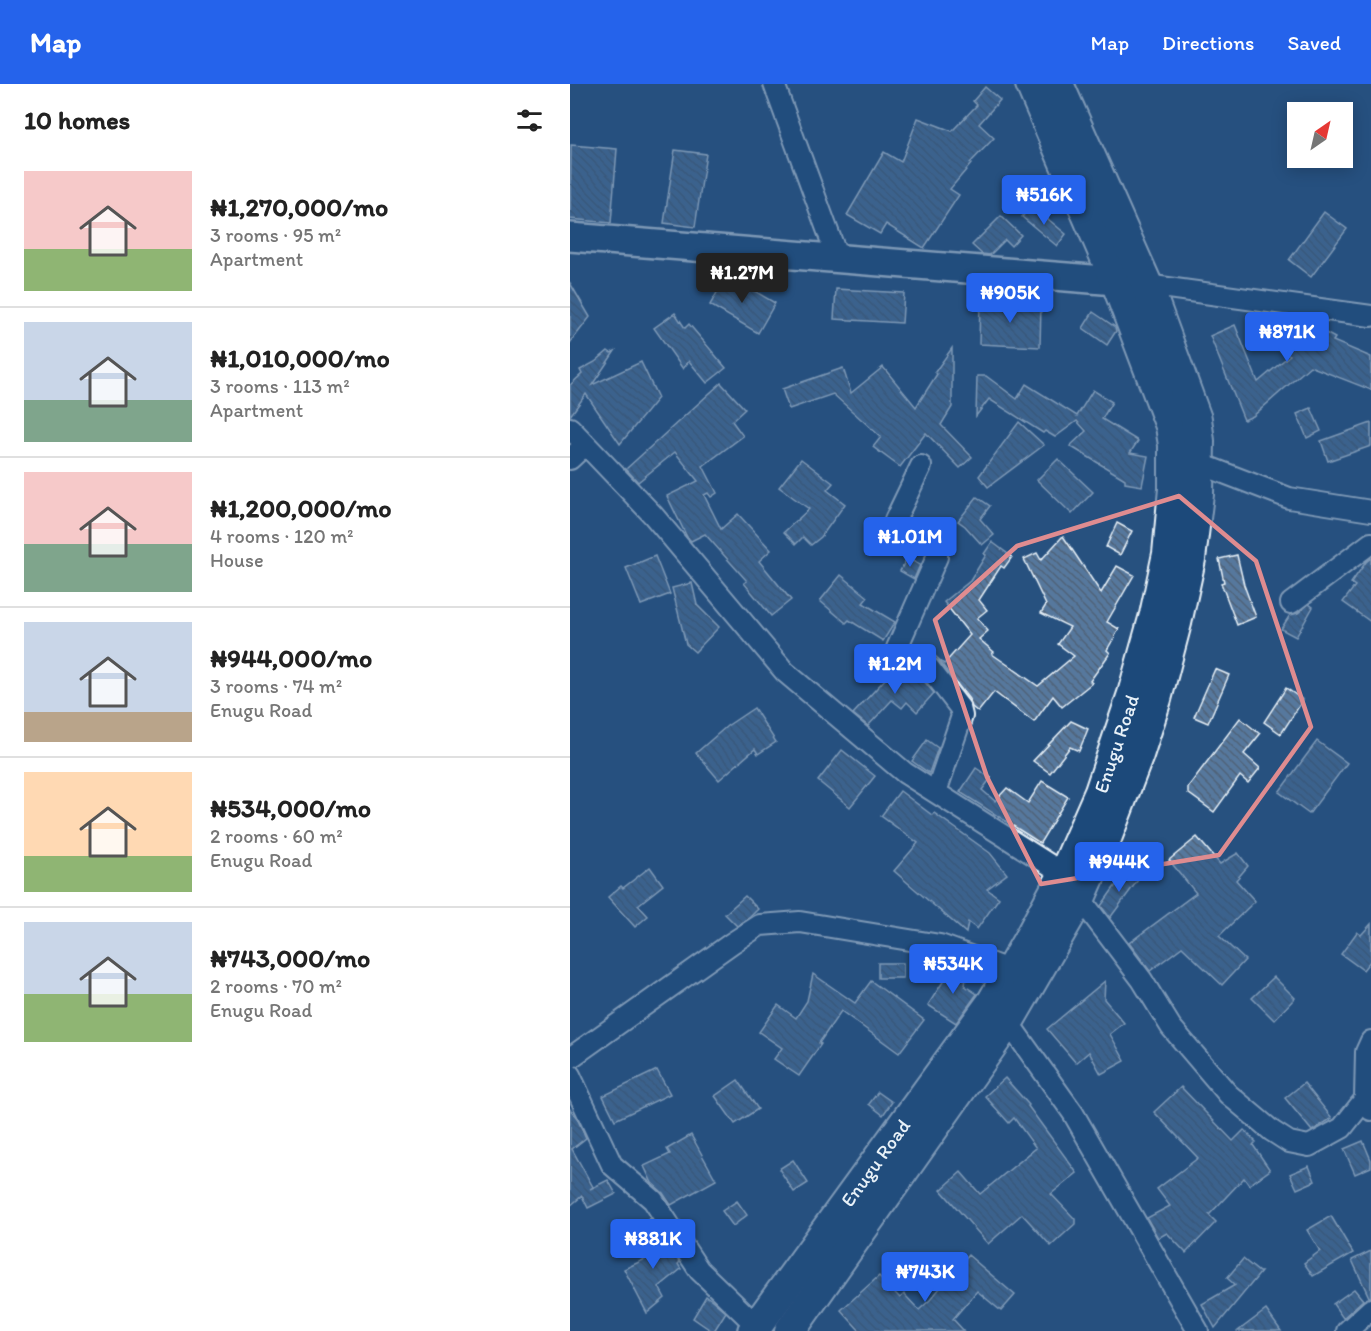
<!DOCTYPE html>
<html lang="en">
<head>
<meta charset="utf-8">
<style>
	:root { --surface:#fff; --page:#f6f6f6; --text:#222; --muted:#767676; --line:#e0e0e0; --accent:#2563eb }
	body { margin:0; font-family:Itim,sans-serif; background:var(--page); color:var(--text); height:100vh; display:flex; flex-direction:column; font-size:22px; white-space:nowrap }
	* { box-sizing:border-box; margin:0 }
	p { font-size:20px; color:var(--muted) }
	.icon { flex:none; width:33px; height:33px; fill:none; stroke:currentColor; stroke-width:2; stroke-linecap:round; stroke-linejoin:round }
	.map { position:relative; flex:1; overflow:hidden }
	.panel { display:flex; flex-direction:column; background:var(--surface); width:570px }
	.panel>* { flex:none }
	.needle { width:39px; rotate:34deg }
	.buttons { position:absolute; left:717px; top:18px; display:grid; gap:12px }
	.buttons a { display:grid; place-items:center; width:66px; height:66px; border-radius:0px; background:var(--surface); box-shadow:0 3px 15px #0003; font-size:30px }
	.price { position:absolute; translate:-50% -51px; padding:0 14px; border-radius:6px; background:var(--accent); color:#fff; font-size:20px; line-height:39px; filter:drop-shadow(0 2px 3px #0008) }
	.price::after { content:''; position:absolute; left:50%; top:36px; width:18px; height:14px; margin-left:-9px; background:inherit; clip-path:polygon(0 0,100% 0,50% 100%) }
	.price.current { background:#222; color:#fff }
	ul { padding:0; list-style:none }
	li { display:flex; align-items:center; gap:18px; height:150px; padding:0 24px }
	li+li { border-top:2px solid var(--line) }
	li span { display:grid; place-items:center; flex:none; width:168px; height:120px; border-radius:0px; color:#555 }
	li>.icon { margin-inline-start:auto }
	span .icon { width:72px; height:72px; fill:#fffc; stroke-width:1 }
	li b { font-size:26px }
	h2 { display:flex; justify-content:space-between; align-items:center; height:72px; padding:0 24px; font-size:26px }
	header { display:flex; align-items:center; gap:36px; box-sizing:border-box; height:84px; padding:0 30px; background:var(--accent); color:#fff }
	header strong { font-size:28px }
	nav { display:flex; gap:33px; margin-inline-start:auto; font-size:21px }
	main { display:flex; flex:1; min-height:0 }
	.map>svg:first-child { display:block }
	.building { fill:url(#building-back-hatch); stroke:#e8f1f8; stroke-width:1.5 }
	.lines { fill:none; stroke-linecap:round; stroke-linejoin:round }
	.street-casing { stroke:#e8f1f8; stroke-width:24 }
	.secondary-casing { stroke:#e8f1f8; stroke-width:32 }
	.primary-casing { stroke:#e8f1f8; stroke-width:34 }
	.street { stroke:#1f4a7a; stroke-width:20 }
	.secondary { stroke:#1f4a7a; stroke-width:27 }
	.primary { stroke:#1f4a7a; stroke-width:30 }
	.marked { fill:none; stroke:#df8c90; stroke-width:4.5; stroke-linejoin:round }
	.labels { text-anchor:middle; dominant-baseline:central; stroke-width:4.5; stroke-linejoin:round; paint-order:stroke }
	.street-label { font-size:20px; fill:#e8f1f8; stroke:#1f4a7a }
</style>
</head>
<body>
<header>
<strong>Map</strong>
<nav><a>Map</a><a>Directions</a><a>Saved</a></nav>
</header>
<main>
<section class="panel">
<h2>10 homes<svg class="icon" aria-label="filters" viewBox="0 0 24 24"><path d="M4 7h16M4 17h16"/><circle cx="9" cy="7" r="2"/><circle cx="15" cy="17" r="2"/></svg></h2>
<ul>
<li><span style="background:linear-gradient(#f6c9c9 65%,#8fb573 0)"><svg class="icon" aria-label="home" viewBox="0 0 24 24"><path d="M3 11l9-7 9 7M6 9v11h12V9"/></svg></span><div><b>₦1,270,000/mo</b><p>3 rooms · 95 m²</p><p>Apartment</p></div></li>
<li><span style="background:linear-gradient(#c9d6e8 65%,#7fa58c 0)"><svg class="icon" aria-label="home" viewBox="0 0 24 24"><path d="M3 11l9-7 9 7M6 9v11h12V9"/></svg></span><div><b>₦1,010,000/mo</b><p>3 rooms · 113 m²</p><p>Apartment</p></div></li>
<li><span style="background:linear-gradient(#f6c9c9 60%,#7fa58c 0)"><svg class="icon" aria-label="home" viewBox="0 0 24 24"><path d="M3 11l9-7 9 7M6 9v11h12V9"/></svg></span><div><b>₦1,200,000/mo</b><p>4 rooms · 120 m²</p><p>House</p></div></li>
<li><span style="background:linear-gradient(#c9d6e8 75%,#b9a48a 0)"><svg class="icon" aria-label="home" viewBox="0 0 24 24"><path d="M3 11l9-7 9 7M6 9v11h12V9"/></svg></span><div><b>₦944,000/mo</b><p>3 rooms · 74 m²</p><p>Enugu Road</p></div></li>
<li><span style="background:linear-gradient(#ffd9b3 70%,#8fb573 0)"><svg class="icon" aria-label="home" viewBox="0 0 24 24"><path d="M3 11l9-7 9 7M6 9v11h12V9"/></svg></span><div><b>₦534,000/mo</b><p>2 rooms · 60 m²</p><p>Enugu Road</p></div></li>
<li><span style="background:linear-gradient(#c9d6e8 60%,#8fb573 0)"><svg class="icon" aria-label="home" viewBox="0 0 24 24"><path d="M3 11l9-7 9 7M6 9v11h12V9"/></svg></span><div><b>₦743,000/mo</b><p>2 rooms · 70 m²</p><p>Enugu Road</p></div></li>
</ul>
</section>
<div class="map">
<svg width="801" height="1247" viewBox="0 0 801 1247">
	<defs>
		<pattern id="building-back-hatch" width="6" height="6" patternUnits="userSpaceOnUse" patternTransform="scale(1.5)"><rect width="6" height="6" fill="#57789d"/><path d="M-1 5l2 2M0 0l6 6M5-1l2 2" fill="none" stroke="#4f6278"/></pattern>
	</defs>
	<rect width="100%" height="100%" fill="#27517f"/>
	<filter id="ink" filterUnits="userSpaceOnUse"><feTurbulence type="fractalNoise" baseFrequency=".0167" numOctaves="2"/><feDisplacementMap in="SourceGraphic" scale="12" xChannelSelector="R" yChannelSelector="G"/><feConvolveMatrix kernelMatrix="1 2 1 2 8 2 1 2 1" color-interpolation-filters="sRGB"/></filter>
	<g filter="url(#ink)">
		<g class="building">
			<path d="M415 3 430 16 409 40 424 54 400 79 401 80 380 105 389 111 354 164 316 140 310 150 277 131 314 68 331 78 348 34 382 47 407 21 403 17Z"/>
			<path d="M1 61 47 65 41 139 0 135Z"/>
			<path d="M105 66 136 70 125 143 94 139Z"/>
			<path d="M461 121 496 150 487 162 452 133Z"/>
			<path d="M754 128 777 145 741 193 719 176Z"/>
			<path d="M431 132 451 151 441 162 435 156 420 171 412 170 402 161Z"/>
			<path d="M157 191 205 219 188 249 140 221Z"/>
			<path d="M0 199 20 233 0 259Z"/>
			<path d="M266 205 334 209 332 239 264 235Z"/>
			<path d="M410 217 471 220 470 263 409 260Z"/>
			<path d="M523 228 545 243 546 247 537 261 513 244Z"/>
			<path d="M105 229 115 244 119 240 156 284 137 299 119 277 113 285 84 244Z"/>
			<path d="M714 232 728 234 765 254 763 257 801 273V306L740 282 683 332 674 336 640 252 665 241 688 298 720 271 699 261Z"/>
			<path d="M382 264V323L371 341 402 373 390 384 356 349 330 383 303 363 311 353 263 310 219 325 212 305 273 284 281 309 313 283 346 323 367 290 365 288Z"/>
			<path d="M38 267 41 269 45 267 22 301 71 278 88 314 50 360 16 310 0 332V301L12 290 10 286 25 278Z"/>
			<path d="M407 292H416L447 315 456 300 507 332 523 306 542 318 532 335 568 357 560 369 578 372 572 402 555 399V395L500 362 516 347 507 337 485 353 475 347 473 349 419 315 406 332Z"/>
			<path d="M151 299 175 325 162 337 173 352 133 382 147 409 141 413 138 409 134 411 151 445 168 430 201 466 189 477 221 516 201 532 174 499 177 497 135 450 121 457 117 453 97 412 128 397 105 368 68 398 56 385Z"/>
			<path d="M741 324 751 347 737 354 727 330Z"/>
			<path d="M449 338 474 361 418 403 409 392Z"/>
			<path d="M801 339V362L758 377 751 357Z"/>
			<path d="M231 375 263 399 257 406 275 420 251 453 241 461 233 453 226 460 214 448 239 425 209 403Z"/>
			<path d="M488 375 523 408 502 430 467 396Z"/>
			<path d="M407 413 420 422 410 435 424 451 412 461 395 442 388 437Z"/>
			<path d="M547 439 562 447 550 471 536 463Z"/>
			<path d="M493 452 531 509 547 482 564 491 537 538 549 545 537 566 540 569 520 597 522 599 492 623 483 612 464 638 424 608 408 628 402 623 399 615 370 578 351 567 355 563 374 580 400 551 374 518 400 497 416 471 414 470 422 458 442 473 434 484 431 482 409 516 417 526 407 534 418 547 409 555 424 568 422 570 468 602 504 572 488 560 500 543 471 529 476 521 454 475 467 469 471 476Z"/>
			<path d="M667 471 674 501 686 533 667 541 651 499 654 498 649 475Z"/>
			<path d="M85 472 100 510 71 521 56 484Z"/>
			<path d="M337 474 350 481 344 495 330 487Z"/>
			<path d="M801 474V538L773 518 785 502 781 499 796 478Z"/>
			<path d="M271 491 298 513 293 519 325 538 313 557 279 536 276 539 250 517Z"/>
			<path d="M122 499 127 521 149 543 125 568 116 560 102 504Z"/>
			<path d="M739 520 743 523 726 553 711 545 720 531 728 529Z"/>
			<path d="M329 580 341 590 352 595 364 609 347 628 337 618 332 624 322 616 298 642 283 630Z"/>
			<path d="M645 585 659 591 638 639 624 633Z"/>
			<path d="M716 604 733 616 711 650 694 638Z"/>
			<path d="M184 624 206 658 188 670 185 665 149 696 126 669 157 642Z"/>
			<path d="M670 634 690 650 674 670 690 684 678 699 670 692 644 728 618 709V703Z"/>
			<path d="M501 637 518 645 509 667 500 663 480 689 463 677Z"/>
			<path d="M357 656 368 664 359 689 342 677Z"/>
			<path d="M747 657 777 679 739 730 709 708Z"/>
			<path d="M272 666 305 692 280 723 248 697Z"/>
			<path d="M406 684 421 694 412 706 425 717 437 704 458 719 472 697 498 713 470 759 390 708Z"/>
			<path d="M330 707 362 731 364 729 420 769 437 790 417 805 429 814 407 845 398 838 396 849 324 787 348 759 311 732Z"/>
			<path d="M627 753 650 780 668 769 678 782 666 796 685 817 649 852 675 876 652 901 612 863 580 887 559 859 626 809 599 776Z"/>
			<path d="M80 783 93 801 68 821 78 832 65 843 38 813 51 802 53 804Z"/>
			<path d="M558 784 568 796 540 834 531 822Z"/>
			<path d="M175 812 188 825 180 833 167 842 155 830Z"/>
			<path d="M801 840V876L793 886 771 870 787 848 791 851Z"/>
			<rect x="308" y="879" width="25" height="15"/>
			<path d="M385 879 397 884 395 902 407 910 386 939 358 921Z"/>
			<path d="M243 890 285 919 301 897 354 936 329 969 271 927 249 959 251 960 229 992 204 975 212 964 189 948 208 921 226 934 237 917Z"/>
			<path d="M704 893 725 914 704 936 682 914Z"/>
			<path d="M535 897 534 915 554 939 540 950 555 977 531 990 519 968 506 979 477 945Z"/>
			<path d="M87 986 100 1010 45 1036 33 1012Z"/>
			<path d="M435 994 459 1021 458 1022 507 1089 481 1110 505 1135V1140L481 1162 452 1130 418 1160 371 1106 391 1088 410 1110 466 1064 444 1034 439 1039 415 1012Z"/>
			<path d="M168 996 188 1025 165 1040 145 1012Z"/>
			<path d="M734 999 762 1034 742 1047 715 1014Z"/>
			<path d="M611 1003 663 1057 674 1046 686 1058 683 1061 700 1086 679 1101 674 1094 639 1131 646 1138 616 1169 597 1149 588 1154 577 1134 600 1122 587 1105 628 1074 584 1028Z"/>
			<path d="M308 1008 322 1018 313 1031 299 1020Z"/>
			<path d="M0 1025 7 1034 16 1054 2 1065 23 1103 20 1105 38 1096 46 1110 18 1124 12 1112 0 1122Z"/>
			<path d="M121 1051 146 1096 101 1121 93 1109 82 1099 74 1082 100 1070 97 1065Z"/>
			<path d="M793 1057 801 1076V1083L785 1090 774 1065Z"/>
			<path d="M223 1076 238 1099 224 1108 209 1085Z"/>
			<path d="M739 1082 745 1097 727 1105 720 1090Z"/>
			<path d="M167 1117 177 1131 163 1142 152 1127Z"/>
			<path d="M761 1132 783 1169 743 1192 734 1179 750 1167 737 1146Z"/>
			<path d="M81 1134 110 1178 108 1180 111 1185 89 1203 95 1214 77 1229 54 1185 86 1170 74 1138Z"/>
			<path d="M801 1167V1213H799L782 1176Z"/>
			<path d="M398 1171 445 1211 431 1227 407 1207 383 1235 394 1247H290L271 1226 309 1192 330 1214 334 1210 349 1226 360 1216Z"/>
			<path d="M673 1175 689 1188H691L645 1244 632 1220 665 1201 657 1194Z"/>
			<path d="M784 1205 793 1216 773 1234 763 1220Z"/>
			<path d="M136 1212 142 1216 156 1228 144 1247H142L123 1234Z"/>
			<path d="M696 1226 711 1247H668Z"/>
		</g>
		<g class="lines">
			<g class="street-casing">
				<g id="street">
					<path d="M204 0 268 175"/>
					<path d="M569 200 801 232"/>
					<path d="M0 344 83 431 215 588 335 689 494 790"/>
					<path d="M0 375 15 361"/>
					<path d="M628 379 719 414 801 427"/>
					<path d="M351 382 325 436 328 441 359 456 367 464V473L327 564 348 580 360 585 390 624 392 632 366 708"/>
					<path d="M721 519 801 459"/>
					<path d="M510 814 572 896 601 943 658 1010 702 1047 719 1058 739 1062 772 1044 795 1015"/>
					<path d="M438 938 503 1029 628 1247"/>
					<path d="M801 957 796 968 795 1015 801 1026"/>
					<path d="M0 974 162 859 190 841 230 838 370 861 441 887"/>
					<path d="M0 991 42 1081 83 1116 129 1186 187 1242"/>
					<path d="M777 1247 801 1225"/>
				</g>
			</g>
			<g class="secondary-casing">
				<path id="secondary" d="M0 153 546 197"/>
			</g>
			<g class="primary-casing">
				<g id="primary">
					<path id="s1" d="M183 1247 423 917 460 853 494 790 530 708 563 610 585 531 598 470 604 405V361L601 342 546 197 461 0"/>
					<path d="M220 1247 438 938 510 814 535 757 568 671 586 615 606 539 620 475 628 410 629 357 626 335 577 201 488 0"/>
				</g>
			</g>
			<use href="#street" class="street"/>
			<use href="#secondary" class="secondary"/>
			<use href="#primary" class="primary"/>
		</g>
	</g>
	<path d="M0 0H801V1247H0ZM609 412 686 477 741 643 649 771 471 800 417 693 365 536 447 462Z" fill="#27517f" fill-opacity=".55" fill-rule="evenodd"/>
	<path class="marked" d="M609 412 686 477 741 643 649 771 471 800 417 693 365 536 447 462Z"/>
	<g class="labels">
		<g class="street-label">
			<text stroke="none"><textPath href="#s1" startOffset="694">Enugu Road</textPath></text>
			<text stroke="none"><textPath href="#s1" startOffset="208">Enugu Road</textPath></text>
		</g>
	</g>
</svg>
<div class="buttons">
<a><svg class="needle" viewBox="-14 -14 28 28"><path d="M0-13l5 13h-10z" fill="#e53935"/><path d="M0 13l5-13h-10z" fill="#767676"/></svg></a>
</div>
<b class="price" style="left:474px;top:142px">₦516K</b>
<b class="price current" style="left:172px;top:220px">₦1.27M</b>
<b class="price" style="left:440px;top:240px">₦905K</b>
<b class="price" style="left:717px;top:279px">₦871K</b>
<b class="price" style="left:340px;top:484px">₦1.01M</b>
<b class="price" style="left:325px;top:611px">₦1.2M</b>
<b class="price" style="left:549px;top:809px">₦944K</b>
<b class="price" style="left:383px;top:911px">₦534K</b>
<b class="price" style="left:83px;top:1186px">₦881K</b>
<b class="price" style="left:355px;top:1219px">₦743K</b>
</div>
</main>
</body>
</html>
